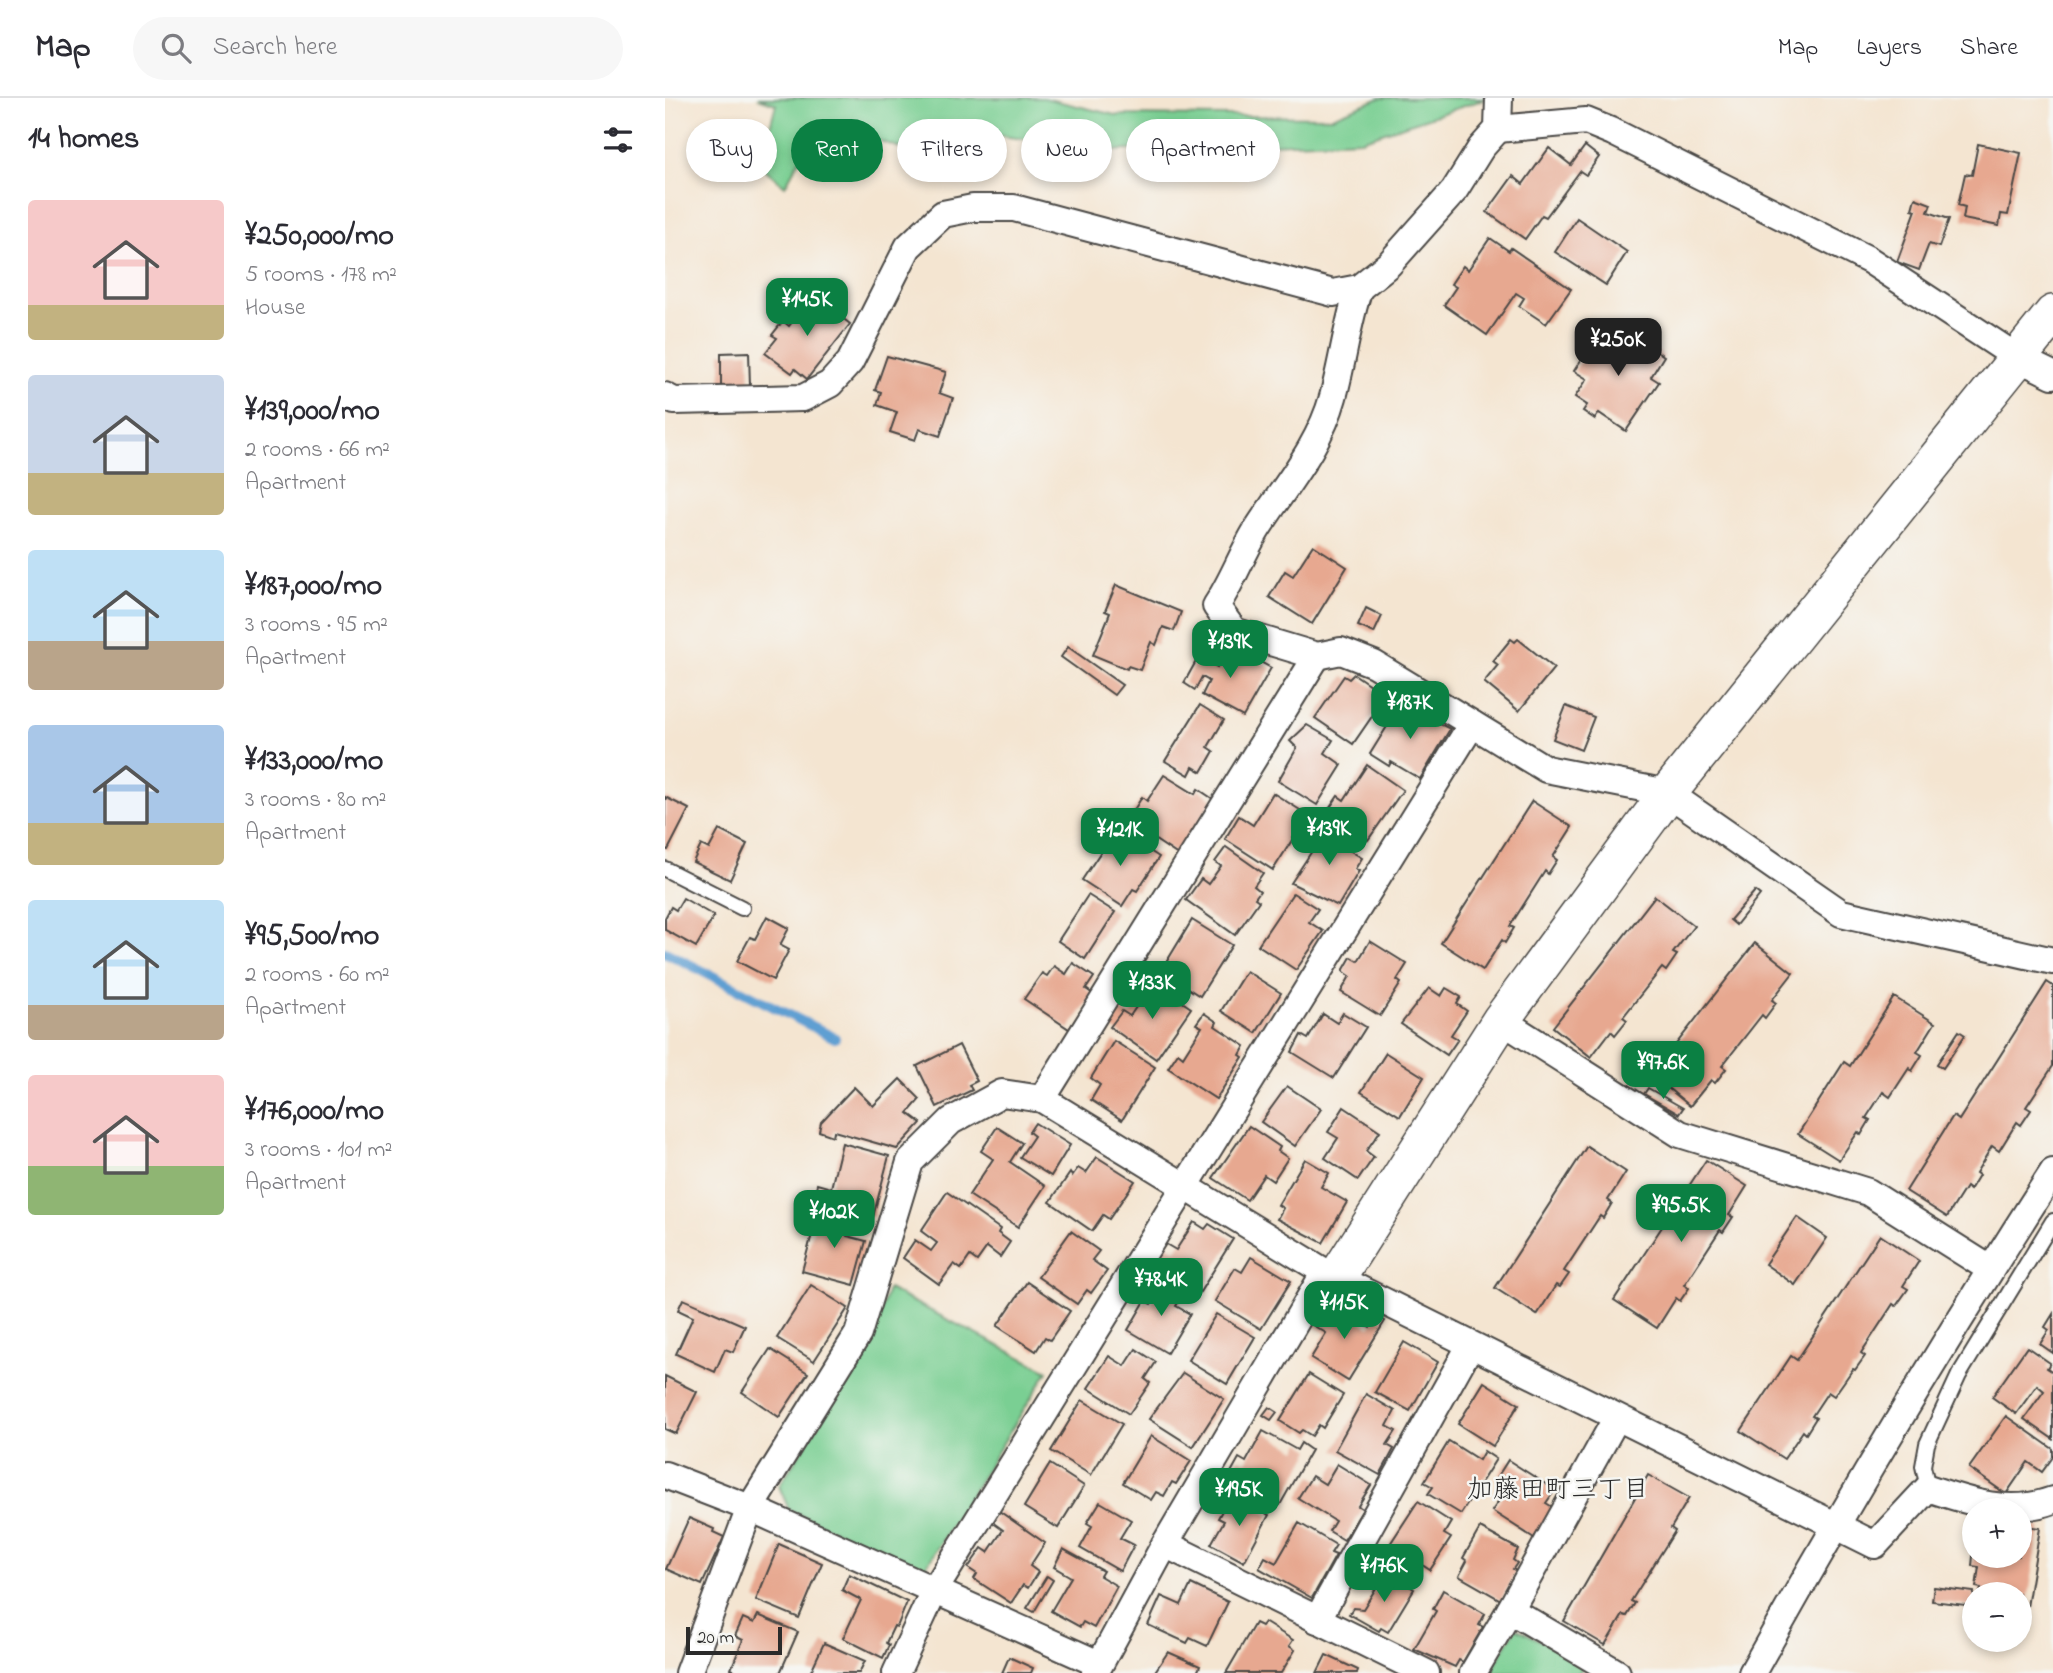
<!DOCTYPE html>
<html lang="en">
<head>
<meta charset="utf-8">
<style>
	:root { --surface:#fff; --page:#f7f7f7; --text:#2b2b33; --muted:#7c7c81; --line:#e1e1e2; --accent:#0b8043 }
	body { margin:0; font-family:"Indie Flower","Klee One",sans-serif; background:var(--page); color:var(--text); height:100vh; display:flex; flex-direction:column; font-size:26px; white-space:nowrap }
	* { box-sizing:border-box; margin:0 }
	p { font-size:23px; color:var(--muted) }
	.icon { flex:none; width:38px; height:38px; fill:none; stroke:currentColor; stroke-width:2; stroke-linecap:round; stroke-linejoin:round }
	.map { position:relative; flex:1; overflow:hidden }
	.panel { display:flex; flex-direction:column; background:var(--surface); width:665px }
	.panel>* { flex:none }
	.guide { position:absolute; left:21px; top:21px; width:665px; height:63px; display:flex; gap:14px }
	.controls { position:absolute; left:1297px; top:1400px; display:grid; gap:14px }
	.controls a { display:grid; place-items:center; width:70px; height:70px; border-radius:50%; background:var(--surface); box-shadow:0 4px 10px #0003; font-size:35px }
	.scale { position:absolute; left:21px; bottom:18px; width:96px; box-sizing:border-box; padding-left:7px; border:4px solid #2b2b2b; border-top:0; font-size:19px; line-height:24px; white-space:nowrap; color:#2b2b2b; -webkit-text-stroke:5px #f6f6f2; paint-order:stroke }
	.price { position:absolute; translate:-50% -60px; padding:0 16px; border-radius:14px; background:var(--accent); color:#fff; font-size:23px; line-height:46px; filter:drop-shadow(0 2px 4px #0008) }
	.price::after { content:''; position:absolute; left:50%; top:42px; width:21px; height:16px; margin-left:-10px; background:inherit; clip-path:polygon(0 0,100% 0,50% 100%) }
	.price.active { background:#222; color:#fff }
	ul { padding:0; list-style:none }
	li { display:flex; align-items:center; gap:21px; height:175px; padding:0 28px }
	li span { display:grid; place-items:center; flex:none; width:196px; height:140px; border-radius:7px; color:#555 }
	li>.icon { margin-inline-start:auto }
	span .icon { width:84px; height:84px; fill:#fffc; stroke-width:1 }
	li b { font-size:30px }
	h2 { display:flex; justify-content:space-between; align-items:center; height:84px; padding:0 28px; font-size:30px }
	.tag { padding:0 24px; border-radius:32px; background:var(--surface); box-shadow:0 4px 10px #0003; font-size:24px; line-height:63px }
	.tag.active { background:var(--accent); color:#fff }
	header { display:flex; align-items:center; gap:42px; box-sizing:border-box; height:98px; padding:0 35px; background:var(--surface); border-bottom:2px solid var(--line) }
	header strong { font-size:33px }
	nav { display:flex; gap:38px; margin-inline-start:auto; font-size:24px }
	.search { width:490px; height:63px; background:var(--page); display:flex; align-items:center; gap:18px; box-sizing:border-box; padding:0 24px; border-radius:38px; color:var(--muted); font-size:26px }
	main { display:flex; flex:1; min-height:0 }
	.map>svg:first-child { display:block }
	.green { fill:#7acf93; stroke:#527d5f; stroke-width:2 }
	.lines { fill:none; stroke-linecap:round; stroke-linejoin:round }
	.stream { stroke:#5f9fd2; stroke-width:10 }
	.building { fill:#e7a890 }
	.lane-casing { stroke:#494744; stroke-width:18 }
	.street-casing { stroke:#494744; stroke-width:30 }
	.secondary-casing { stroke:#494744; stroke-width:40 }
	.lane { stroke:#fff; stroke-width:14 }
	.street { stroke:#fff; stroke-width:26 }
	.secondary { stroke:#fff; stroke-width:37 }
	.labels { text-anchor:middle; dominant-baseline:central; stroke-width:5; stroke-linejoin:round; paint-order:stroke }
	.neighbourhood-label { font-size:26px; fill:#2b2b2b; stroke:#f6f6f2 }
</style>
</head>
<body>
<header>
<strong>Map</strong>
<div class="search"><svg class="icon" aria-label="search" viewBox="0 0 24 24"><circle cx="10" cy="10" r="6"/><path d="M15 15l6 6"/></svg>Search here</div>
<nav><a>Map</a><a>Layers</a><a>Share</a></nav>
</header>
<main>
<section class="panel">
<h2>14 homes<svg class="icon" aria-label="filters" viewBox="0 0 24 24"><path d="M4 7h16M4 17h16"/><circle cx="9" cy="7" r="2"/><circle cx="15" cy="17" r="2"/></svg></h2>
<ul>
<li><span style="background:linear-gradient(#f6c9c9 75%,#c2b280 0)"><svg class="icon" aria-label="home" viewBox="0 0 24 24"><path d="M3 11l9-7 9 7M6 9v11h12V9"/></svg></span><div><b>¥250,000/mo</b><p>5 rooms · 178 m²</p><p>House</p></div></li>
<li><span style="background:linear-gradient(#c9d6e8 70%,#c2b280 0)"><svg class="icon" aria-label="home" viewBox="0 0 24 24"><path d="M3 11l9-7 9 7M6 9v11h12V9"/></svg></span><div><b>¥139,000/mo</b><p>2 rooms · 66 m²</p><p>Apartment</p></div></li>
<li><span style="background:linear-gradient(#bfe0f5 65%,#b9a48a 0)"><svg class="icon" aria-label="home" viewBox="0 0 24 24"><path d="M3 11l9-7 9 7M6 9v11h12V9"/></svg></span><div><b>¥187,000/mo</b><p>3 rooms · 95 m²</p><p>Apartment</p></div></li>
<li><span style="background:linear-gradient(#a9c7e8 70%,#c2b280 0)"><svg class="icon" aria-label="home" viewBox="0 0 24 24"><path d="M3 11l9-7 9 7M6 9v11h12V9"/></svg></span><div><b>¥133,000/mo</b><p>3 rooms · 80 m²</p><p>Apartment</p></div></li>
<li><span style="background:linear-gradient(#bfe0f5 75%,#b9a48a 0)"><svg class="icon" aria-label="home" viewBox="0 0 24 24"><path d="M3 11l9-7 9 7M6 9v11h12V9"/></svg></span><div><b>¥95,500/mo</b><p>2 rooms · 60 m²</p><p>Apartment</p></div></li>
<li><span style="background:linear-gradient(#f6c9c9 65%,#8fb573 0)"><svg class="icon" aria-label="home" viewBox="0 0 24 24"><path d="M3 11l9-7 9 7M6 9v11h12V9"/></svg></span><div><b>¥176,000/mo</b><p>3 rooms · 101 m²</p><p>Apartment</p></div></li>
</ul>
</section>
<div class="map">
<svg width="1388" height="1575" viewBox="0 0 1388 1575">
	<rect width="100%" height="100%" fill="#f6f6f2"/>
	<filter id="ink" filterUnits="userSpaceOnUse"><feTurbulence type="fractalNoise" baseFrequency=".0143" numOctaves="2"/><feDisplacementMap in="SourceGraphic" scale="14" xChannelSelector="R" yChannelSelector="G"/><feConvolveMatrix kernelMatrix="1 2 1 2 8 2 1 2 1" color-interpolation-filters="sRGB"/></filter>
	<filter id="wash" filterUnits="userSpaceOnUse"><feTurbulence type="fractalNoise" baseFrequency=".00686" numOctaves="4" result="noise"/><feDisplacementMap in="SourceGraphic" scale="28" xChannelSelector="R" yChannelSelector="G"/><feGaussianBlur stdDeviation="1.57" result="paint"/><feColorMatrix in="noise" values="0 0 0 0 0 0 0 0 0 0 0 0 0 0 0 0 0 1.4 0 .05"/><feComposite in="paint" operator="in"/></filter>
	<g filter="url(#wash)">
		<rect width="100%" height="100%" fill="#f4e5d1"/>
		<g class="green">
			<path d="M93 0H379L450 17 667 19 715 0H823L696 42 443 53 287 31 267 61 189 34 142 48 120 88 95 67 111 6Z"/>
			<path d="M223 1191 383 1273 258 1473 124 1412 114 1388 206 1244Z"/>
			<path d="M851 1530 920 1565 914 1575H825Z"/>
		</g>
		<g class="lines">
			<path class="stream" d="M0 854 170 940"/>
		</g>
		<g id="blocks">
			<g class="building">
				<path d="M1313 46 1356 55 1343 117 1336 116 1334 128 1298 121 1300 109 1293 107 1300 76 1307 77Z"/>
				<path d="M920 48 934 59 921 77 915 73 881 119 877 117 860 141 822 114 848 78 858 86 884 50 906 67Z"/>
				<path d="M1250 100 1266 106 1263 114 1284 121 1274 149 1264 146 1254 172 1232 164 1251 112 1247 111Z"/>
				<path d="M912 120 962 154 941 187 890 154Z"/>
				<path d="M825 140 844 153 846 150 906 191 881 226 854 208 859 200 851 195 822 237 779 207 791 189 786 186 798 168 803 172Z"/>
				<path d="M148 197 185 226 142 281 130 271 127 275 100 255 112 240 107 237 118 223 124 228Z"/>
				<path d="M951 226 999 258 986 279 994 284 961 333 934 315 930 321 918 313 922 307 910 299 922 281 909 273 921 254 929 259Z"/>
				<path d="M84 254 85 288 56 289V255Z"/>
				<path d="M222 258 281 274 274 295 288 300 275 338 254 331 250 342 225 334 232 314 212 307 216 294 210 292Z"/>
				<path d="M648 447 682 469 647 526 604 499 620 473 628 478Z"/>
				<path d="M451 487 516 514 509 533 498 529 491 547 486 544 475 572 463 568 462 571 428 557 445 515 440 513Z"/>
				<path d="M701 510 717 518 709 535 693 528Z"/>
				<path d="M846 541 850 544 853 541 889 570 854 613 819 584 833 567 828 563Z"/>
				<path d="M565 547 606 570 578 619 537 597 544 583 537 579 530 592 519 585 534 558 552 569Z"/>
				<path d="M403 549 457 587 449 597 396 559Z"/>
				<path d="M689 576 721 598 688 646 650 620 679 578 684 581Z"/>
				<path d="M736 606 785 631 755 681 726 664 724 668 705 656Z"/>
				<path d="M535 607 559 622 543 649 549 653 537 674 528 669 524 677 500 663Z"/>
				<path d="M901 608 929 619 916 652 888 641Z"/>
				<path d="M642 627 668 642 660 655 677 667 652 707 613 683 632 650 625 643Z"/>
				<path d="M702 667 738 692 703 742 662 714 673 698 679 702Z"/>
				<path d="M499 677 530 696 533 691 548 701 513 757 462 723 477 699 482 703Z"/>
				<path d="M608 695 643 717 608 772 560 741 574 718 588 727Z"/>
				<path d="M0 699 24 711 3 752 0 751Z"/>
				<path d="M867 703 907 729 888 759 892 762 883 776 880 773 845 828 849 830 840 845 837 842 818 872 776 845Z"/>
				<path d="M664 727 689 742 684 752 697 760 690 771 694 773 673 808 626 785Z"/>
				<path d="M451 731 494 759 472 793 468 791 457 808 417 782Z"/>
				<path d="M54 732 82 746 65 782 28 764 36 747 44 751Z"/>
				<path d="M561 749 598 775 589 788 595 793 590 800 594 803 570 837 521 802 536 781 543 786 556 768 550 764Z"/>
				<path d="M1090 793 1095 797 1071 827 1065 822Z"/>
				<path d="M628 795 653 811 644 824 658 833 631 872 593 847Z"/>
				<path d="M423 797 450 814 420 861 393 843Z"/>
				<path d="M990 798 1029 828 1008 855 1012 857 1001 873 997 870 958 919 962 922 950 937 946 933 926 959 888 929Z"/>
				<path d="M18 800 49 818 31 849 0 832V820L6 809 11 812Z"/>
				<path d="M102 818 124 830 115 847 124 852 108 882 72 863 85 839 90 841Z"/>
				<path d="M527 822 567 847 535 898 496 873Z"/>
				<path d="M705 843 742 866 732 882 736 885 715 918 676 894 685 878 678 873 686 859 693 863Z"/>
				<path d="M1090 845 1128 875 1107 902 1111 905 1100 920 1097 917 1057 968 1061 971 1050 985 1046 982 1025 1008 987 977Z"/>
				<path d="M408 865 429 879 421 891 428 896 404 931 359 901 377 875 382 878 389 868 401 876Z"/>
				<path d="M581 873 616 895 591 935 556 913Z"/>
				<path d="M488 884 526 910 491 961 445 929 457 913 465 918Z"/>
				<path d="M1382 884 1388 888V968L1361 1009 1366 1012 1356 1027 1352 1024 1334 1053 1327 1048 1311 1075 1314 1077 1305 1092 1301 1089 1282 1119 1241 1093 1288 1018 1294 1022Z"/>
				<path d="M764 890 776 898 781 890 796 899 792 906 802 913 786 937 793 941 782 957 736 926Z"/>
				<path d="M1229 899 1270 925 1252 954 1257 957 1247 973 1244 970 1225 999 1218 994 1201 1020 1205 1022 1196 1037 1193 1034 1174 1062 1133 1036 1179 964 1185 968Z"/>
				<path d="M539 915 552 924 550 928 580 948 575 957 578 959 551 1001 503 970 513 955 518 959 537 929 531 926Z"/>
				<path d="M678 915 701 929 669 980 627 954 636 937 643 941 658 916 672 925Z"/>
				<path d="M1294 933 1300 937 1278 970 1272 966Z"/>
				<path d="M449 943 490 969 457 1022 426 1002 435 987 426 980Z"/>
				<path d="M294 947 312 983 304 987 307 992 272 1009 252 968Z"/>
				<path d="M721 955 759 979 735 1018 696 994Z"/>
				<path d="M235 981 255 1001 243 1015 256 1025 232 1051 169 1033 168 1038 154 1033 156 1024 189 989 208 1008Z"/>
				<path d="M622 988 656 1011 630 1048 596 1024Z"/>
				<path d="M983 990 1018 1010 1014 1016 979 996Z"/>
				<path d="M679 1009 715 1033 701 1053 709 1059 693 1082 660 1060 673 1040 663 1034Z"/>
				<path d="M370 1025 405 1047 386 1078 355 1059 369 1038 364 1034Z"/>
				<path d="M584 1028 615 1049 613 1053 623 1060 608 1083 599 1077 582 1102 548 1080Z"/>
				<path d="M332 1029 357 1045 345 1064 380 1088 353 1129 304 1097 328 1061 316 1053Z"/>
				<path d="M177 1045 224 1058 208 1119 148 1103 152 1086 166 1090Z"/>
				<path d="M922 1048 961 1074 943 1102 947 1105 938 1120 935 1118 899 1173 904 1176 895 1189 891 1187 872 1217 830 1190Z"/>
				<path d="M432 1059 470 1083 444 1121 438 1117 427 1133 385 1104 405 1075 407 1078 413 1070 421 1075Z"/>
				<path d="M640 1061 664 1075 656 1089 682 1104 658 1145 612 1121 618 1110 613 1107Z"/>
				<path d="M1041 1062 1082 1088 1064 1117 1068 1119 1058 1134 1055 1132 1019 1187 1024 1190 1015 1203 1011 1200 992 1230 949 1202Z"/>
				<path d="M282 1094 335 1131 333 1135 345 1144 335 1159 322 1149 312 1163 305 1158 296 1171 289 1166 274 1186 238 1160 250 1142 266 1153 272 1145 256 1133Z"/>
				<path d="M153 1114 186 1123 182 1138 201 1143 189 1187 137 1173Z"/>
				<path d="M1132 1119 1162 1140 1130 1187 1100 1166Z"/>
				<path d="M529 1124 540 1131 544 1126 568 1141 535 1194 487 1164 499 1145 511 1152Z"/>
				<path d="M406 1133 434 1153 427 1162 442 1173 426 1195 422 1192 412 1206 373 1179Z"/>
				<path d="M1215 1137 1254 1163 1238 1188 1243 1191 1231 1208 1228 1206 1196 1255 1200 1258 1190 1272 1188 1271 1169 1298 1163 1294 1147 1318 1151 1320 1141 1336 1138 1333 1119 1361 1076 1333 1126 1258 1132 1262Z"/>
				<path d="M586 1159 626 1183 596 1231 550 1203 570 1170 577 1174Z"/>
				<path d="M500 1182 520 1194 511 1208 525 1216 502 1255 463 1232 480 1203 486 1206Z"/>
				<path d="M362 1184 405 1213 385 1242 380 1239 371 1253 332 1228Z"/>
				<path d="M146 1187 183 1210 149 1263 112 1240Z"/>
				<path d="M18 1201 80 1228 68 1254 60 1251 50 1274 11 1256 28 1219 13 1212Z"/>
				<path d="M664 1204 705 1229 712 1218 720 1223 683 1283 646 1260 661 1235 649 1228Z"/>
				<path d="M551 1216 590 1239 562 1286 523 1262Z"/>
				<path d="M1388 1216V1255L1375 1246 1384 1232 1380 1229Z"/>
				<path d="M739 1244 773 1264 745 1313 710 1294Z"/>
				<path d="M1362 1249 1385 1265 1382 1270 1388 1274V1341L1359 1321 1379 1293 1372 1287 1351 1316 1327 1299Z"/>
				<path d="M105 1251 143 1275 114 1319 77 1294Z"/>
				<path d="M471 1251 491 1264 480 1281 485 1285 464 1316 423 1290 444 1258 460 1268Z"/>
				<path d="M518 1275 559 1301 528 1349 484 1321Z"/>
				<path d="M644 1276 678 1297 658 1330 654 1327 647 1338 637 1332 634 1335 615 1323Z"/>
				<path d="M0 1278 32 1294 11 1336 0 1331Z"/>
				<path d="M819 1284 854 1306 828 1348 793 1326Z"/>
				<path d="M701 1296 730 1313 722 1328 731 1333 722 1347 729 1351 715 1377 670 1352Z"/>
				<path d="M417 1302 457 1326 426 1377 386 1353Z"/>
				<path d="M604 1309 612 1314 606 1322 598 1317Z"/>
				<path d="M1341 1318 1388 1351V1359L1377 1374 1363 1364 1341 1396 1304 1370Z"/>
				<path d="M598 1333 632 1352 636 1345 646 1352 615 1407 564 1378 574 1360 581 1364Z"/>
				<path d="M486 1338 526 1363 511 1386 507 1384 499 1398 491 1394 486 1402 458 1385Z"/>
				<path d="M784 1343 814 1362 819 1353 831 1361 796 1416 763 1396 768 1389 759 1384Z"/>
				<path d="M843 1362 890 1392 881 1405 889 1410 869 1440 827 1413 843 1389 831 1381Z"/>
				<path d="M385 1366 419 1388 393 1430 359 1409Z"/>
				<path d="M672 1366 706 1387 693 1408 698 1411 679 1442 664 1433 670 1423 633 1400 647 1378 660 1386Z"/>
				<path d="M983 1377 1024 1400 1006 1430 1010 1433 966 1503 970 1505 962 1518 958 1517 940 1547 899 1523Z"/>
				<path d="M566 1396 604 1417 579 1464 546 1446 559 1423 553 1420Z"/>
				<path d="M753 1403 786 1424 779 1436 786 1440 765 1472 725 1446Z"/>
				<path d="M435 1404 466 1422 455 1440 469 1447 455 1473 415 1450 427 1428 422 1425Z"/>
				<path d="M334 1413 380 1445 365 1468 373 1474 363 1490 358 1487 346 1505 309 1481 312 1476 303 1470 317 1450 323 1454 338 1432 327 1424Z"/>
				<path d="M24 1420 49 1431 48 1434 59 1439 37 1487 1 1471Z"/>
				<path d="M634 1425 671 1447 666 1455 671 1457 647 1500 594 1470 600 1459 611 1465Z"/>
				<path d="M1354 1427 1375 1430 1362 1509 1354 1507V1496H1315L1316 1490 1311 1489 1314 1469 1307 1468 1308 1458H1354Z"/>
				<path d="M815 1430 853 1451 848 1462 852 1465 848 1471 851 1473 836 1502 794 1478 802 1463 798 1460Z"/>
				<path d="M114 1446 157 1465 134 1520 91 1502Z"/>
				<path d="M398 1451 438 1473 435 1478 452 1488 429 1530 418 1524 415 1529 386 1513 406 1479 389 1469Z"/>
				<path d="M721 1474 749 1491 723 1534 716 1530 714 1533 684 1516 688 1510 698 1511Z"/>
				<path d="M184 1476 242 1504 232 1529 229 1528 221 1545 224 1547 218 1560 178 1540 196 1502 177 1492Z"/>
				<path d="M382 1478 388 1482 369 1514 362 1510Z"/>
				<path d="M526 1486 563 1504 542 1548 525 1540 522 1545 483 1527 496 1498 516 1507Z"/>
				<path d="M1269 1489 1309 1494 1308 1508 1267 1503Z"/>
				<path d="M778 1492 820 1516 814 1527 818 1529 798 1564 794 1562 790 1569 749 1551 771 1513 768 1511Z"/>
				<path d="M93 1517 133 1534 115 1575H75L66 1571 78 1542 70 1538 78 1520 89 1525Z"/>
				<path d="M599 1524 628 1542 624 1548 630 1552 616 1575H561L590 1525 596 1528Z"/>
				<path d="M159 1545 200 1563 194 1575H145Z"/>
				<path d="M503 1554 535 1568 532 1575H489Z"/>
				<path d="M661 1557 693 1572 692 1575H652Z"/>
				<path d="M344 1559 368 1570 366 1575H337Z"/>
			</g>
		</g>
	</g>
	<g filter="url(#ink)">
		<use href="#blocks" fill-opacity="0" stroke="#494744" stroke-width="2"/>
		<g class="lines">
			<g class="lane-casing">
				<g id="lane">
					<path d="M0 771 77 810"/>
					<path d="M1263 1390 1258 1368 1262 1346 1294 1277 1388 1123"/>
				</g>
			</g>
			<g class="street-casing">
				<g id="street">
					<path d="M833 31 921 23 948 34 1204 162 1353 260 1388 277"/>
					<path d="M694 190C682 226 678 263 668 299 654 350 618 390 591 433 576 458 567 484 551 508L569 533 652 558 676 553 709 566 881 671 1003 695 1176 815 1388 863"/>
					<path d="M0 298 9 303 138 300 165 286 185 264 243 149 278 116 308 110H349L668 195 694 190 724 166 789 93 816 50 833 31 834 0"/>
					<path d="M836 922 1015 1036 1203 1094 1325 1171"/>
					<path d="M377 1001 652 558"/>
					<path d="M0 1377 85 1410 434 1566"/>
					<path d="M500 1446 761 1575"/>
					<path d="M845 1512 951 1321"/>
					<path d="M652 1522 805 1248"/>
					<path d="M23 1575 85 1410 193 1236 245 1064 286 1023 337 995 377 1001 660 1174 1210 1447 1263 1390C1304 1404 1346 1418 1388 1402"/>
					<path d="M231 1575 269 1493 807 626"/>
					<path d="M430 1575 500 1446 660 1174"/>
					<path d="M808 1575 845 1512 952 1575"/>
					<path d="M1087 1575C1182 1405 1282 1238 1388 1074"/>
				</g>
			</g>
			<g class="secondary-casing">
				<path id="secondary" d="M672 1179 836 922 1003 695 1388 216"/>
			</g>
			<use href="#lane" class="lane"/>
			<use href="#street" class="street"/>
			<use href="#secondary" class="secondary"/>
		</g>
	</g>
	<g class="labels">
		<g class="neighbourhood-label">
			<text x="893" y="1393">加藤田町三丁目</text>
		</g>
	</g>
</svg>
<div class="controls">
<a>+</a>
<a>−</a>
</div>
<div class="scale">20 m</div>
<b class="price" style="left:142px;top:240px">¥145K</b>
<b class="price active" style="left:953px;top:280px">¥250K</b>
<b class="price" style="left:565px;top:582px">¥139K</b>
<b class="price" style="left:745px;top:643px">¥187K</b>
<b class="price" style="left:664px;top:769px">¥139K</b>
<b class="price" style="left:455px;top:770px">¥121K</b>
<b class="price" style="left:487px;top:923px">¥133K</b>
<b class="price" style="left:998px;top:1003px">¥97.6K</b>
<b class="price" style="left:1016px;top:1146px">¥95.5K</b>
<b class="price" style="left:169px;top:1152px">¥102K</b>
<b class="price" style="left:496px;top:1220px">¥78.4K</b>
<b class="price" style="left:679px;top:1243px">¥115K</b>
<b class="price" style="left:574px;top:1430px">¥195K</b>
<b class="price" style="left:719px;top:1506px">¥176K</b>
<div class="guide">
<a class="tag">Buy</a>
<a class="tag active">Rent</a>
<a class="tag">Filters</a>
<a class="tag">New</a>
<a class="tag">Apartment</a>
</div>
</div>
</main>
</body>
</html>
